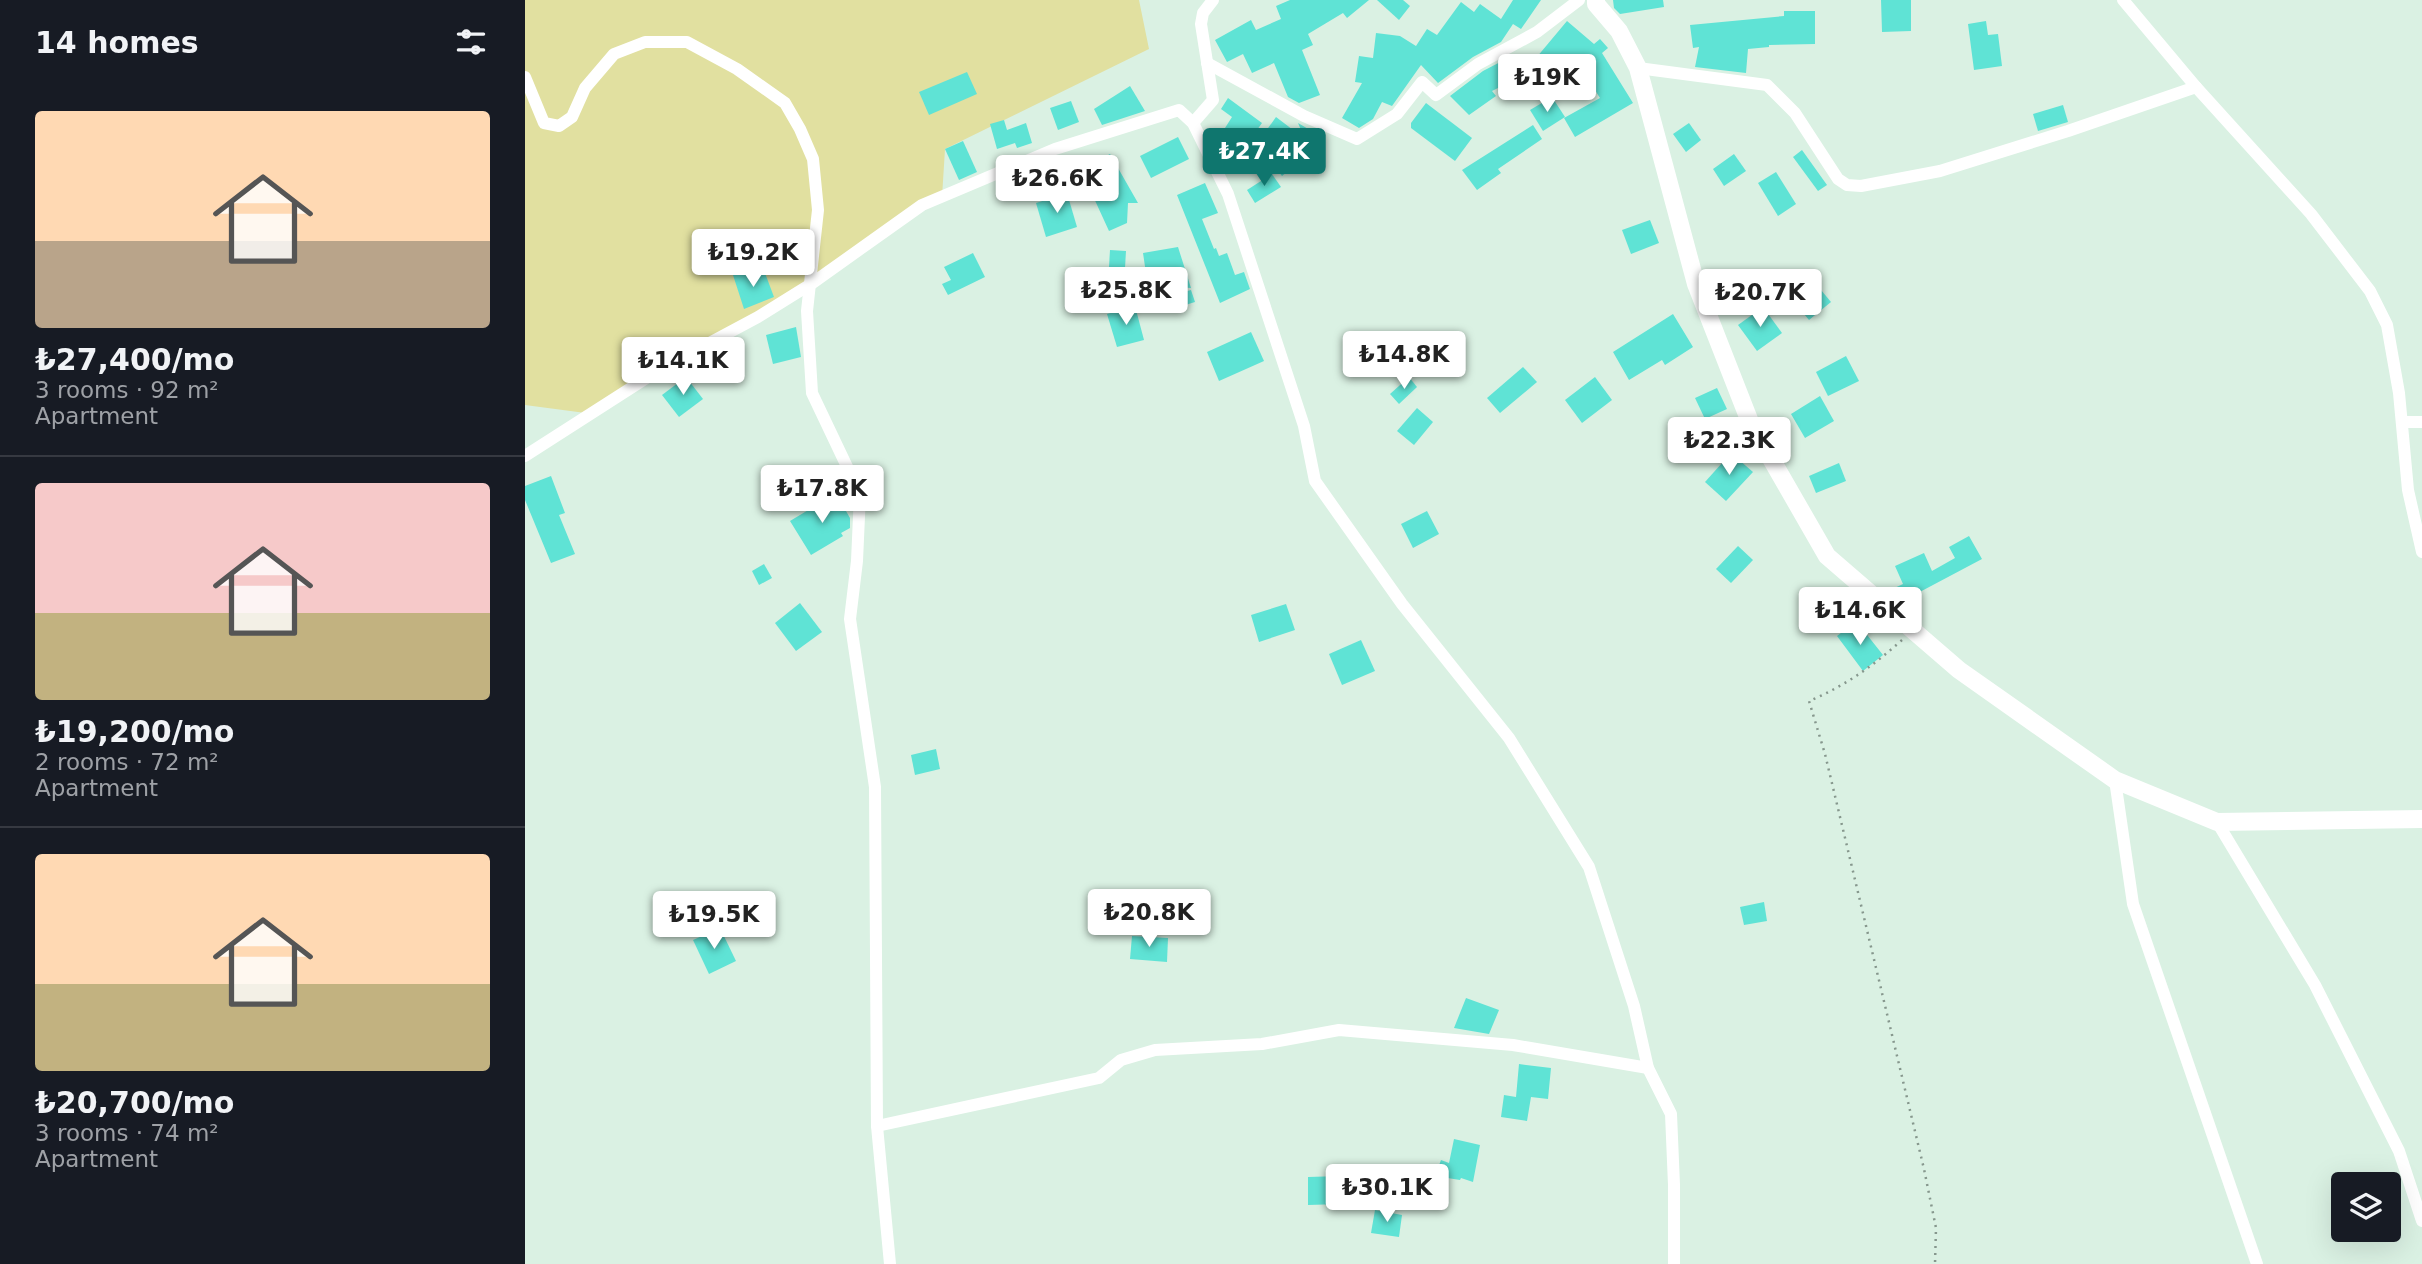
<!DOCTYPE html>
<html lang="en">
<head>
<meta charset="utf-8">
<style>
	:root { --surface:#171b24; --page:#20242c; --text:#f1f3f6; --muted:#9ea1a6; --line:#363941; --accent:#0f766e }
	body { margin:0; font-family:"DejaVu Sans",sans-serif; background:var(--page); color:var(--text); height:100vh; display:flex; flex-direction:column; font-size:26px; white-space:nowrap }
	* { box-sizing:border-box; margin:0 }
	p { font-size:23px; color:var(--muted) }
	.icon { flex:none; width:38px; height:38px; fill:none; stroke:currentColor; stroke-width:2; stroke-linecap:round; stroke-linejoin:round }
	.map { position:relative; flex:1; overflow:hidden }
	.sheet { display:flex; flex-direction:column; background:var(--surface); width:525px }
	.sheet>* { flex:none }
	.fabs { position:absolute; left:1806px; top:1172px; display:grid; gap:14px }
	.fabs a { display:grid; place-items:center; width:70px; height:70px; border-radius:7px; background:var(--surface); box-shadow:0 7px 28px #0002; font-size:35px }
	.price { position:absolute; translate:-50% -60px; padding:0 16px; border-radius:7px; background:#fff; color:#222; font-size:23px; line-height:46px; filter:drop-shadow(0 2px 4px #0008) }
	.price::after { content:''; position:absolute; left:50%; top:42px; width:21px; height:16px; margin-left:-10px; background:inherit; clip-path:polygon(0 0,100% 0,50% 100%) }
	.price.current { background:var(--accent); color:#fff }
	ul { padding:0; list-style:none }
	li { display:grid; align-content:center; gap:14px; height:371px; padding:0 35px }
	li+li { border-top:2px solid var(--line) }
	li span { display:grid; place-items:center; height:217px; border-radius:7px; color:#555 }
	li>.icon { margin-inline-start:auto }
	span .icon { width:126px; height:126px; fill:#fffc; stroke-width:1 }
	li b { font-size:30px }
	h2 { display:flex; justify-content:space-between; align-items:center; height:84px; padding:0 35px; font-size:30px }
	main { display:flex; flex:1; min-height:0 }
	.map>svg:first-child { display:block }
	.green { fill:#e1e0a0 }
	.building { fill:#5fe3d5 }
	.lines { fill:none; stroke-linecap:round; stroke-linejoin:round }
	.path { stroke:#86978d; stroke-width:2.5; stroke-dasharray:2 5; stroke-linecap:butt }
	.street { stroke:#fff; stroke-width:12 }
	.secondary { stroke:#fff; stroke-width:18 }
</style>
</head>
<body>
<main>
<section class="sheet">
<h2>14 homes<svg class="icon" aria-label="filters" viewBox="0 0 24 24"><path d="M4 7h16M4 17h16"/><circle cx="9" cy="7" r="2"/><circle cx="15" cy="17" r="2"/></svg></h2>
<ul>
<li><span style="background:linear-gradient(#ffd9b3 60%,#b9a48a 0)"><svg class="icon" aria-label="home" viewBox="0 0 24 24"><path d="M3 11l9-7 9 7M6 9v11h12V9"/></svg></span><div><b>₺27,400/mo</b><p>3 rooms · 92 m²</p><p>Apartment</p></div></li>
<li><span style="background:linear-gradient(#f6c9c9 60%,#c2b280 0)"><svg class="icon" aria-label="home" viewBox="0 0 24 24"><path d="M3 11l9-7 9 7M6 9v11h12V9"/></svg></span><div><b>₺19,200/mo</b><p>2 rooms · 72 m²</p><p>Apartment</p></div></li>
<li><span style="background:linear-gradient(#ffd9b3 60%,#c2b280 0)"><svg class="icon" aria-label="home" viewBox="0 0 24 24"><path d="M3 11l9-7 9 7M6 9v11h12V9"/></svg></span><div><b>₺20,700/mo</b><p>3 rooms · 74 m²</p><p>Apartment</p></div></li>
</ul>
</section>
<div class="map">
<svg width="1897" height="1264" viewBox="0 0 1897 1264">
	<rect width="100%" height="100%" fill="#daf1e3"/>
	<path class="green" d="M0 0H614L624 49 420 149 417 197 68 414 0 405Z"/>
	<g class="building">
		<path d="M765 0H844L822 18 818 13 783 34 788 45 777 50 795 95 774 103 763 97 749 63 727 73 718 54 702 62 690 40 726 20 731 30 756 19 751 6Z"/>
		<path d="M852 0H878L885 6 874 20Z"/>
		<path d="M988 0H1016L996 29 988 24 976 42 948 57 913 83 896 65 867 106 857 102 848 119 834 128 817 118 837 83 830 82 834 56 848 58 851 33 875 36 891 46 902 29 912 35 936 2 949 12 955 4 976 19Z"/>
		<path d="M1088 0H1138L1139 7 1095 14 1089 8Z"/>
		<path d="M1356 0H1386V31L1357 32Z"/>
		<path d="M1259 11H1290V44L1244 45V47L1223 49 1221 73 1170 67 1174 47 1168 48 1165 25 1259 16Z"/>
		<path d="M1042 21 1069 44 1075 39 1083 48 1077 53 1108 103 1050 137 1039 118 1075 98 1054 65 1025 94 1001 70Z"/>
		<path d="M1461 21 1463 35 1473 34 1477 66 1449 70 1443 24Z"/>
		<path d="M983 58 987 65 975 87 967 91 971 96 944 115 925 96 958 71Z"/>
		<path d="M442 72 452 94 404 115 394 92Z"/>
		<path d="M605 86 620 111 577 125 569 109Z"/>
		<path d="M1027 97 1040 117 1018 131 1005 110Z"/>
		<path d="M703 98 737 123 722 144 700 128 707 117 696 109Z"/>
		<path d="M546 101 554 122 533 130 525 108Z"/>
		<path d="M901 103 947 138 930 161 886 128V123Z"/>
		<path d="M1538 105 1543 122 1513 131 1508 114Z"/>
		<path d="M751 117 780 139 773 123 797 137 785 153 757 176 745 160 763 146 741 131Z"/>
		<path d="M479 120 482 130 501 123 507 143 492 148 490 143 472 149 465 124Z"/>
		<path d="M1164 123 1176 140 1161 152 1148 134Z"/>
		<path d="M1008 125 1017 139 973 169 976 173 952 190 937 170Z"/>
		<path d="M653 137 664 159 626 178 615 156Z"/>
		<path d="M438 141 452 172 434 180 420 149Z"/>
		<path d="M1277 150 1302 185 1293 191 1268 157Z"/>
		<path d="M585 154 613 203H603L602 223 584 231 556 170Z"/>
		<path d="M1209 154 1221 171 1199 186 1188 169Z"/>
		<path d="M1251 172 1271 204 1253 216 1233 183Z"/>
		<path d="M747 174 756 187 730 203 722 190Z"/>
		<path d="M680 183 693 213 677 219 689 249 691 248 694 256 702 253 710 275 719 272 725 289 695 303 652 195Z"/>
		<path d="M542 193 552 227 521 237 511 203Z"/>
		<path d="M1125 220 1134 243 1106 254 1097 230Z"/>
		<path d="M653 247 666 288 633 286 631 279 622 280 618 253Z"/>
		<path d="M585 250 601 251 599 285 583 284Z"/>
		<path d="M448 253 460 277 423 295 417 284 426 280 419 267Z"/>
		<path d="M223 269 226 278 240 273 249 297 219 309 208 275Z"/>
		<path d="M1286 278 1306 302 1284 320 1264 296Z"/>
		<path d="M666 290 670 302 641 311 637 298Z"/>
		<path d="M610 306 619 340 592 347 582 314Z"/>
		<path d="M1238 307 1257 333 1232 351 1213 325Z"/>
		<path d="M1148 314 1168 347 1140 365 1137 360 1104 380 1088 352Z"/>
		<path d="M271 327 276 357 248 364 241 335Z"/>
		<path d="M726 332 739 361 694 381 682 352Z"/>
		<path d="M1321 356 1334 381 1303 396 1291 372Z"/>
		<path d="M998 367 1012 382 975 413 962 398Z"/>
		<path d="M161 377 178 399 154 417 137 395Z"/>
		<path d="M884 377 892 387 874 404 865 394Z"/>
		<path d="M1070 377 1087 400 1057 423 1040 400Z"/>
		<path d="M1192 388 1202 409 1180 419 1170 398Z"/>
		<path d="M1295 396 1309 421 1280 438 1266 414Z"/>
		<path d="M892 408 908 422 889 445 872 431Z"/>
		<path d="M1206 453 1228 472 1201 501 1180 482Z"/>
		<path d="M1314 463 1321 481 1291 493 1284 476Z"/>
		<path d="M26 476 40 513 34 515 50 554 26 563 0 500V486Z"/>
		<path d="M313 497 325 518V528L316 533 318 536 286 555 265 521 295 503 298 506Z"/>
		<path d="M902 511 914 534 888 548 876 524Z"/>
		<path d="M1444 536 1457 559 1374 603 1361 592 1378 584 1370 566 1399 553 1407 571 1430 558 1424 547Z"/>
		<path d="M1213 546 1228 560 1206 583 1191 569Z"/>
		<path d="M239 564 247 578 234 585 227 571Z"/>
		<path d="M275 603 297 632 271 651 250 623Z"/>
		<path d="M761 604 770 630 734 642 726 615Z"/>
		<path d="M1325 626 1329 631 1335 626 1358 655 1338 671 1312 636Z"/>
		<path d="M836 640 850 671 817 685 804 654Z"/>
		<path d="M411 749 415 769 390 775 386 755Z"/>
		<path d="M1239 902 1242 921 1219 925 1215 907Z"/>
		<path d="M195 928 211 961 184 974 168 940Z"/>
		<path d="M607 936 643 938 642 962 605 959Z"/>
		<path d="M941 998 974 1010 964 1034 929 1028Z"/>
		<path d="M994 1064 1026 1068 1023 1099 1006 1097 1002 1121 976 1117 979 1095 991 1097Z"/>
		<path d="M929 1139 955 1145 948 1182 936 1178 935 1180 910 1176 916 1160 924 1163Z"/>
		<path d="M816 1176V1204L783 1205V1177Z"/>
		<path d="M850 1210 877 1215 874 1237 846 1233Z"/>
	</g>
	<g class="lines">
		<path class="path" d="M1377 640C1348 666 1320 686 1284 701L1300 754 1399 1169 1411 1228 1410 1264"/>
		<g class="street">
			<path d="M1598 0 1671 87 1786 214 1845 291 1862 325 1874 393 1883 490 1897 552"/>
			<path d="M682 63 779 116 832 139 872 114 897 82 911 95 953 64 1012 32 1054 0"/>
			<path d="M1113 68 1242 85 1270 113 1313 179 1322 185 1336 186 1415 171 1543 131 1671 87"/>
			<path d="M0 77 19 123 34 126 47 117 60 88 89 54 120 42H162L212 69 260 103 275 129 288 159 293 210 282 311 287 393 335 494 332 561 325 619 350 787 352 1126 365 1264"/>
			<path d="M668 123 688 100 676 24 678 13 688 0"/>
			<path d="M1877 422H1897"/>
			<path d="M0 456 134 370 233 317 286 284 397 205 530 149 654 110 668 123 703 194 779 426 790 481 877 604 984 738 1064 867 1109 1006 1123 1068 1146 1114 1149 1185V1264"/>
			<path d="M1590 780 1608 904 1732 1264"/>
			<path d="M1692 822 1790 985 1874 1151 1897 1221"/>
			<path d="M352 1126 574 1078 596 1060 630 1050 737 1044 814 1030 988 1045 1123 1068"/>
		</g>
		<path class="secondary" d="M1071 0V4L1094 31 1113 68 1171 284 1225 422 1302 556 1434 670 1590 780 1692 822 1897 819"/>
	</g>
</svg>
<div class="fabs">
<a><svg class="icon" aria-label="layers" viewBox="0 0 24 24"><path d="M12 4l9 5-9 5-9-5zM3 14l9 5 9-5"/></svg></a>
</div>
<b class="price" style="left:1022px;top:114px">₺19K</b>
<b class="price current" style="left:739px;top:188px">₺27.4K</b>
<b class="price" style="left:532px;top:215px">₺26.6K</b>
<b class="price" style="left:228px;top:289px">₺19.2K</b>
<b class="price" style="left:601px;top:327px">₺25.8K</b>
<b class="price" style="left:1235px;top:329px">₺20.7K</b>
<b class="price" style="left:879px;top:391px">₺14.8K</b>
<b class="price" style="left:158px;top:397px">₺14.1K</b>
<b class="price" style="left:1204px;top:477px">₺22.3K</b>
<b class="price" style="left:297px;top:525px">₺17.8K</b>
<b class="price" style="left:1335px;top:647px">₺14.6K</b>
<b class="price" style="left:624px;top:949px">₺20.8K</b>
<b class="price" style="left:189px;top:951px">₺19.5K</b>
<b class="price" style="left:862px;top:1224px">₺30.1K</b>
</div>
</main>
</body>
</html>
